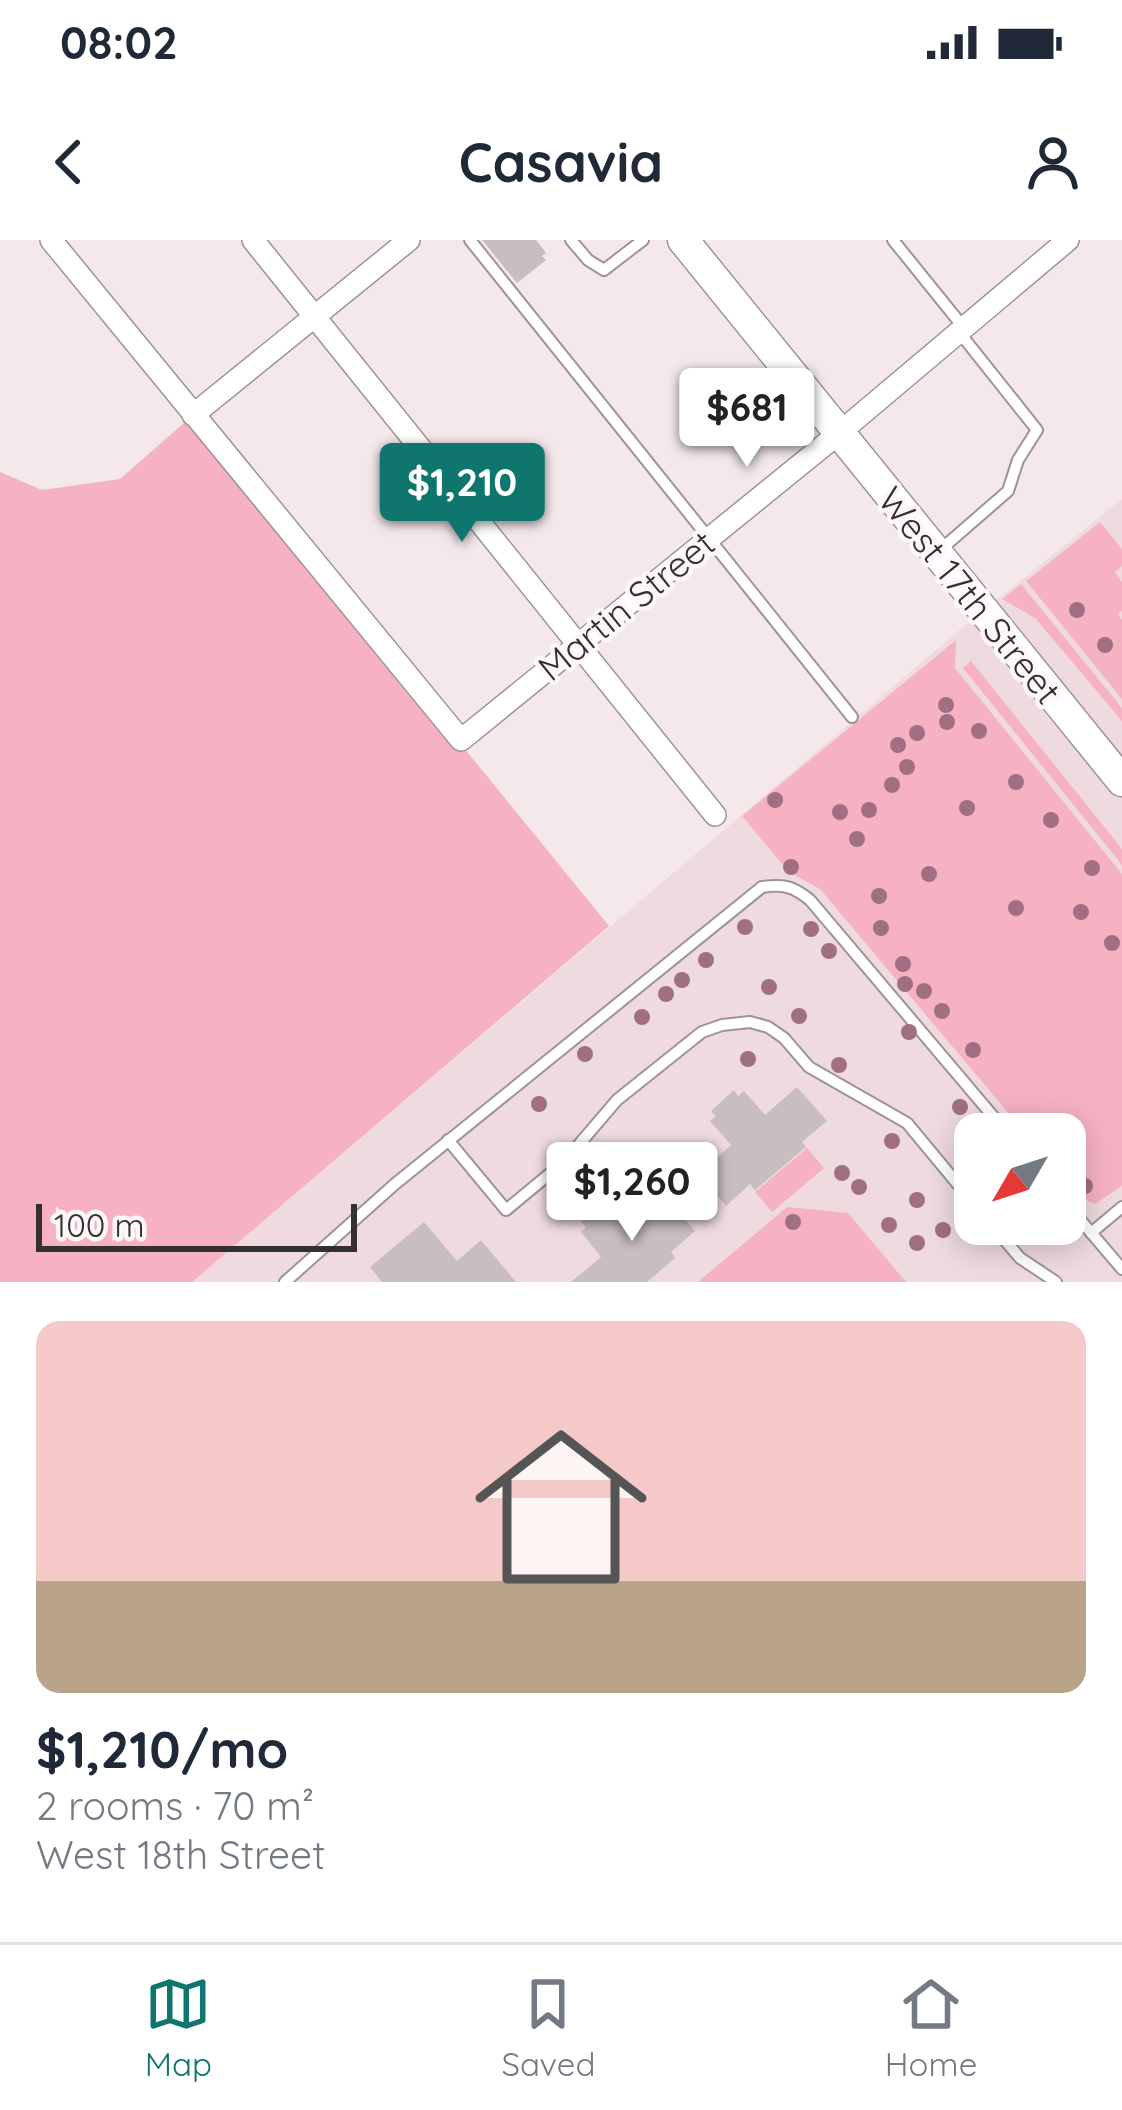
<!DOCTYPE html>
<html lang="en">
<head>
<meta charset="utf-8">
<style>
	:root { --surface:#fff; --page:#f6f6f7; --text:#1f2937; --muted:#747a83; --line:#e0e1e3; --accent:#0f766e }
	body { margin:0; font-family:Quicksand,sans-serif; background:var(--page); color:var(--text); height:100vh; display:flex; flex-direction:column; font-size:45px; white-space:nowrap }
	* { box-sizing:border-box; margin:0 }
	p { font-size:39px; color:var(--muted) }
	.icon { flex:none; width:66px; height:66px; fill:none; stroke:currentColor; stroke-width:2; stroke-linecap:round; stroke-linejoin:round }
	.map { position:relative; height:1042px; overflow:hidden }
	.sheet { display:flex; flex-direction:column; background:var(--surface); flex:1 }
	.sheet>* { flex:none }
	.needle { width:78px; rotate:231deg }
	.tools { position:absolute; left:954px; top:873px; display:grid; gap:24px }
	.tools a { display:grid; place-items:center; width:132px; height:132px; border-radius:24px; background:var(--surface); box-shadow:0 6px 30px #0003; font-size:60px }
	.scale { position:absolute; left:36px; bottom:30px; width:321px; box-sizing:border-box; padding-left:12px; border:6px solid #343031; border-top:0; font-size:33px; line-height:42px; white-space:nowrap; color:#343031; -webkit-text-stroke:9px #fef7f8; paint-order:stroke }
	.price { position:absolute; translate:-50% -102px; padding:0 27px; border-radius:12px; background:#fff; color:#222; font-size:39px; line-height:78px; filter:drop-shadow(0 3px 6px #0008) }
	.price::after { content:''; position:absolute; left:50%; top:72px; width:36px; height:27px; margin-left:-18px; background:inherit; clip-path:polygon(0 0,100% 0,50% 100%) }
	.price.active { background:var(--accent); color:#fff }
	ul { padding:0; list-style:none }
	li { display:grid; align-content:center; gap:24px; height:636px; padding:0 36px }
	li span { display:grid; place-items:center; height:372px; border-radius:24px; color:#555 }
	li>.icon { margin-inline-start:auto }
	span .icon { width:216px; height:216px; fill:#fffc; stroke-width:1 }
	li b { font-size:51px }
	.status { display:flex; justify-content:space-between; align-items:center; height:84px; padding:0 60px; background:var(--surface); direction:ltr }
	.status svg { height:33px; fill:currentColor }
	header { display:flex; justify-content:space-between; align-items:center; height:156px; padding:0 36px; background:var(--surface); font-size:54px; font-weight:800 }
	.tabs { display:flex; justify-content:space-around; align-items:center; height:168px; border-top:3px solid var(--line); background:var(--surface); font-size:33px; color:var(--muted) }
	.tabs a { display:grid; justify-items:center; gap:6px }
	.tabs .active { color:var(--accent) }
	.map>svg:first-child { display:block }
	.built { fill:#efdadf; fill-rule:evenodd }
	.green { fill:#f6b2c3 }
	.building { fill:#c8bdbf }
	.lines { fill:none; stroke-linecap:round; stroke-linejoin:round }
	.lane-casing { stroke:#9e9395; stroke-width:14 }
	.street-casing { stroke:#9e9395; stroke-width:24 }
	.secondary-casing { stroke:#9e9395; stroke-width:33 }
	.lane { stroke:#fff; stroke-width:10 }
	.street { stroke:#fff; stroke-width:21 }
	.secondary { stroke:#fff; stroke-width:30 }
	.tree { fill:#a07082 }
	.labels { text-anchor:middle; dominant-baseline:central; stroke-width:9; stroke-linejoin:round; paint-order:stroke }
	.street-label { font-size:36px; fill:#343031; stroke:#fef7f8 }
</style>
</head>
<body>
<div class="status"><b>08:02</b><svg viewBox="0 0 49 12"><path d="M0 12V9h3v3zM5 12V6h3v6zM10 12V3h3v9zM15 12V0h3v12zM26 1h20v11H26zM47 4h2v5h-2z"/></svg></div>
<header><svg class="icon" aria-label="back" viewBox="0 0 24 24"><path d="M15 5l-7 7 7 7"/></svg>Casavia<svg class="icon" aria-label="person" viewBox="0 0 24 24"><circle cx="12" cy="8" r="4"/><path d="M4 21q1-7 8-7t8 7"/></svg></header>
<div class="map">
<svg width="1122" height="1042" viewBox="0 0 1122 1042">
	<rect width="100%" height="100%" fill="#f4e8eb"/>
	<path class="built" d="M1122 259V1042H192L956 393ZM975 894H1065V984H975Z"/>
	<g class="green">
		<path d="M193 175 609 686 192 1042H0V232L42 250 120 239Z"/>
		<path d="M1100 282 1122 309V326L1115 332 1122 342V371L1118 374 1122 380V459L1026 341Z"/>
		<path d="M1021 344 1122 468V481L1035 378 1002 359Z"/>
		<path d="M956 400 955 428 1122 634V946L1095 964 1079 957 1065 940V894H1026L820 649 788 631 742 576Z"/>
		<path d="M971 421 1122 609V625L963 428Z"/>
		<path d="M807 908 824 928 772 972 755 952Z"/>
		<path d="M787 967 848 973 906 1042H698Z"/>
	</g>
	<g class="building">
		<path d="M482 0H536L546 13 542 16 546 20 517 43Z"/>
		<path d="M797 847 827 881 802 902 806 907 755 950 750 944 726 966 699 934 731 905 710 881 716 876 711 871 734 850 738 856 744 851 765 875Z"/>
		<path d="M668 959 695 991 671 1012 675 1018 647 1042H571L601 1017 581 992 586 987 581 982 604 962 609 967 614 963 636 987Z"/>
		<path d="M424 982 457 1021 481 1000 516 1042H382L370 1027Z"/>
	</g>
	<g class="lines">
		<g class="lane-casing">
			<g id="lane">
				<path d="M470 0 852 477"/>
				<path d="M571 0 588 20 604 30 643 0"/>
				<path d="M893 0 964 88"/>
				<path d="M939 311 1008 251 1018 220 1037 190 959 92"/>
				<path d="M448 900 506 970 564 922 617 860 702 792 722 785 750 782 768 787 784 798 809 827 907 883 975 965"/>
				<path d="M1065 962 1122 1029"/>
				<path d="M991 984 1020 1018 1056 1042"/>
				<path d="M1091 993 1122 967"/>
				<path d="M285 1042 395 944 762 647C783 644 793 646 810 660L1008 894"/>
			</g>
		</g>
		<g class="street-casing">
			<g id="street">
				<path d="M51 0 461 500 838 194 1068 0"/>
				<path d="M253 0 715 575"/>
				<path d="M193 175 409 0"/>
			</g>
		</g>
		<g class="secondary-casing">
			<path id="secondary" d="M683 0 1122 541"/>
		</g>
		<use href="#lane" class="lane"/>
		<use href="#street" class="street"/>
		<use href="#secondary" class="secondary"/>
	</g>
	<g class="tree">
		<circle cx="1077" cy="370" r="8"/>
		<circle cx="1105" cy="405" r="8"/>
		<circle cx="946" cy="465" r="8"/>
		<circle cx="947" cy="482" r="8"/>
		<circle cx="979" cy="491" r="8"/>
		<circle cx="917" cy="493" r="8"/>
		<circle cx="898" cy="505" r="8"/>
		<circle cx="907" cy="527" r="8"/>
		<circle cx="1016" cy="542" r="8"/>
		<circle cx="892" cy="545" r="8"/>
		<circle cx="775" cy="560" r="8"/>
		<circle cx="967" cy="568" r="8"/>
		<circle cx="869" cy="570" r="8"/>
		<circle cx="840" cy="572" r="8"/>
		<circle cx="1051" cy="580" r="8"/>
		<circle cx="857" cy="599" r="8"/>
		<circle cx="791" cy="627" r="8"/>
		<circle cx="1092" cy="628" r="8"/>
		<circle cx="929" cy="634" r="8"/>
		<circle cx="879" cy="656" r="8"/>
		<circle cx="1016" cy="668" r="8"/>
		<circle cx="1081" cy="672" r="8"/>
		<circle cx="745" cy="687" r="8"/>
		<circle cx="881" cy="688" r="8"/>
		<circle cx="811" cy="689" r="8"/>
		<circle cx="1112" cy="703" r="8"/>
		<circle cx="829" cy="711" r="8"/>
		<circle cx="706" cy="720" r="8"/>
		<circle cx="903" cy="724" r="8"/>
		<circle cx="682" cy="740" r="8"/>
		<circle cx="905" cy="744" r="8"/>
		<circle cx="769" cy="747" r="8"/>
		<circle cx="924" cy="751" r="8"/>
		<circle cx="666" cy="754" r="8"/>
		<circle cx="942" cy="771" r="8"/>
		<circle cx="799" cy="776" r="8"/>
		<circle cx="642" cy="777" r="8"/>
		<circle cx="909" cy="792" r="8"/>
		<circle cx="973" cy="810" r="8"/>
		<circle cx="585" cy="814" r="8"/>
		<circle cx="748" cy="819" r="8"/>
		<circle cx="839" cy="825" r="8"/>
		<circle cx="539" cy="864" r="8"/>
		<circle cx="960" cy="867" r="8"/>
		<circle cx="892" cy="901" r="8"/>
		<circle cx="842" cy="933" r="8"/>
		<circle cx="1085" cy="946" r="8"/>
		<circle cx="859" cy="947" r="8"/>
		<circle cx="917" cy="960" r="8"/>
		<circle cx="793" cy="982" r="8"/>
		<circle cx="889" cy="985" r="8"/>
		<circle cx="943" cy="990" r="8"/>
		<circle cx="917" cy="1003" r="8"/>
	</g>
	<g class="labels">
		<g class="street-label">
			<text transform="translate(970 355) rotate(51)">West 17th Street</text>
			<text transform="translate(626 365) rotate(-39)">Martin Street</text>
		</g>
	</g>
</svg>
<div class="tools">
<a><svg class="needle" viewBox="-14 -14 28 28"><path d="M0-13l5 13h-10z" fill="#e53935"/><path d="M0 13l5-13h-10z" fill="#747a83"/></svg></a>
</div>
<div class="scale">100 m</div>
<b class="price" style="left:747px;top:230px">$681</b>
<b class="price active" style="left:462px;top:305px">$1,210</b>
<b class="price" style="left:632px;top:1004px">$1,260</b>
</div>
<section class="sheet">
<ul>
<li><span style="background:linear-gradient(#f6c9c9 70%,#b9a48a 0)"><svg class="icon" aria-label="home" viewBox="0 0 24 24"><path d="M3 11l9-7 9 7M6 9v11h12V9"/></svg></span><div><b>$1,210/mo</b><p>2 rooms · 70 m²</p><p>West 18th Street</p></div></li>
</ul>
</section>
<nav class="tabs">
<a class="active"><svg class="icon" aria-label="map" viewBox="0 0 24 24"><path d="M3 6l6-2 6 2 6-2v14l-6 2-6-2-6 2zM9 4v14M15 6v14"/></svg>Map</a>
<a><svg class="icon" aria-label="saved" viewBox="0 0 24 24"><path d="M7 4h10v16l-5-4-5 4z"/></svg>Saved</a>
<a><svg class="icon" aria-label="home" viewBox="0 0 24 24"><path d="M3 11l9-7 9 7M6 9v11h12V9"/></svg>Home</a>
</nav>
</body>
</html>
